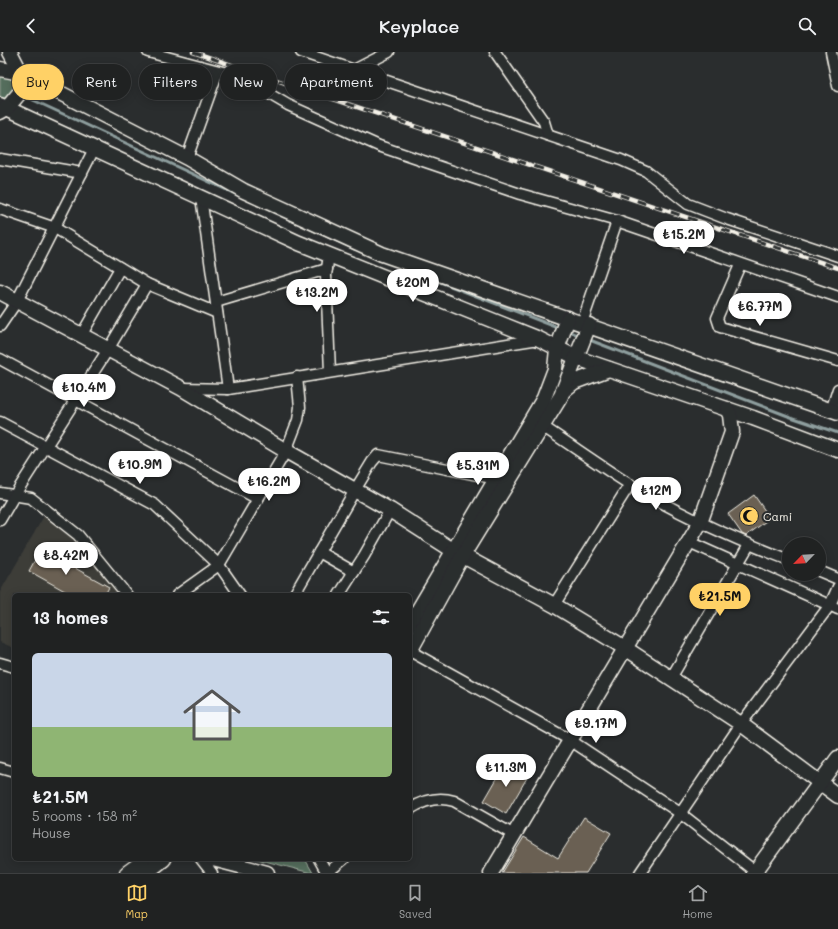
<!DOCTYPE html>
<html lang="en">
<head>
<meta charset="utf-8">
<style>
	:root { --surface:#202222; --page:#2d2f2f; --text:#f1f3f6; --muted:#a2a4a5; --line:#3d3f40; --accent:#ffd166 }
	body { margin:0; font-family:Mali,sans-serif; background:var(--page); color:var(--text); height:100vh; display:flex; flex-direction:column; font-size:15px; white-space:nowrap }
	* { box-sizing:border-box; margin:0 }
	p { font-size:13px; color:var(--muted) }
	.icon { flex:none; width:22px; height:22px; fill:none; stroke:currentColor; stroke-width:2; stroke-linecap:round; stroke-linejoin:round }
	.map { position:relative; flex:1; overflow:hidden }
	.drawer { position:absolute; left:12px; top:541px; width:400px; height:268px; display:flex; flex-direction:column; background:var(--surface); border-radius:6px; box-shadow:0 2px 10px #0003,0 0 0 1px var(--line) }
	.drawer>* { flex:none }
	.guide { position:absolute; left:12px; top:12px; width:400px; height:36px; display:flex; gap:8px }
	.needle { width:26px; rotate:245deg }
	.tools { position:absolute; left:782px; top:485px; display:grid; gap:8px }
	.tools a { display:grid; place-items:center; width:44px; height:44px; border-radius:50%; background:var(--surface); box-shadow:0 2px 10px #0003,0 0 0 1px var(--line); font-size:20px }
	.price { position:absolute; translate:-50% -34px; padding:0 9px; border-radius:14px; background:#fff; color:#222; font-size:13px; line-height:26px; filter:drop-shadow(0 1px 2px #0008) }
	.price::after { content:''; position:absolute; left:50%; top:24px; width:12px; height:9px; margin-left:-6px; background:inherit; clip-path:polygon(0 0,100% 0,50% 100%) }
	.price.on { background:var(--accent); color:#111 }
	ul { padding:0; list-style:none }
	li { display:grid; align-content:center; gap:8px; height:212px; padding:0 20px }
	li+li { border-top:1px solid var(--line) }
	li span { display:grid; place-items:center; height:124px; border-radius:6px; color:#555 }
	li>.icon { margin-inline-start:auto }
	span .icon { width:72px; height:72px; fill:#fffc; stroke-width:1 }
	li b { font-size:17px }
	h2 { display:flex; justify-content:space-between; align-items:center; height:48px; padding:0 20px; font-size:17px }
	.tag { padding:0 14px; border-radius:18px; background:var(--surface); box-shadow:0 2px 10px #0003,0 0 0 1px var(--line); font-size:14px; line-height:36px }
	.tag.on { background:var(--accent); color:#111 }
	header { display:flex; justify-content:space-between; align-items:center; height:52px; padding:0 20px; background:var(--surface); font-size:18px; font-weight:600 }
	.tab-bar { display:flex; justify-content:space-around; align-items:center; height:56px; border-top:1px solid var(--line); background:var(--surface); font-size:11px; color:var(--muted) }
	.tab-bar a { display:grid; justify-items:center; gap:2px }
	.tab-bar .on { color:var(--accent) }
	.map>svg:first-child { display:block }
	.built { fill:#3d3d39 }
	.green { fill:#546e5d; stroke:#a4b0a2 }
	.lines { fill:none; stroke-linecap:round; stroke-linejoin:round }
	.stream { stroke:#8f9f9f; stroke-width:3 }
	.building { fill:#6a6152; stroke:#f4f1e8 }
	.street-casing { stroke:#f4f1e8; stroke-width:13 }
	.secondary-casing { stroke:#f4f1e8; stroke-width:17 }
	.street { stroke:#2a2d2e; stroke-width:10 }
	.secondary { stroke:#2a2d2e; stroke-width:14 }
	.rail-casing { stroke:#f4f1e8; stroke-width:4.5 }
	.rail { stroke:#2a2d2e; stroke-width:3; stroke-dasharray:9; stroke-linecap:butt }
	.labels { text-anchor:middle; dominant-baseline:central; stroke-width:4; stroke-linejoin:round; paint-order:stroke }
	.poi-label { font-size:12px; fill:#f4f1e8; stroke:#2a2d2e; text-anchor:start }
</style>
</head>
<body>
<header><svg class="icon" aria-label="back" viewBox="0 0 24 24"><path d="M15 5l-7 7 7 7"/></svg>Keyplace<svg class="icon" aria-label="search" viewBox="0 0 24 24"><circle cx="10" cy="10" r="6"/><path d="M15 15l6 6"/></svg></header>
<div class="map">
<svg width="838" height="821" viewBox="0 0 838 821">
	<rect width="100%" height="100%" fill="#2a2d2e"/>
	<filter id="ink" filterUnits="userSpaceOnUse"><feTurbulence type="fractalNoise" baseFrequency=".025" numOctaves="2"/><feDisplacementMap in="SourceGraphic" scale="8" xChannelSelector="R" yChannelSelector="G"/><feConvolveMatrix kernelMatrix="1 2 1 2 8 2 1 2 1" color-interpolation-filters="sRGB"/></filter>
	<g filter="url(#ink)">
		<path class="built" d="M44 464 72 486 121 543H14V596L0 590V540Z"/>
		<g class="green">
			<path d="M0 24 9 26C17 33 14 38 10 47L0 49Z"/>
			<path d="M257 807H305L313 821H311Z"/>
		</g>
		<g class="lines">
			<g class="stream">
				<path d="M33 48 354 197"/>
				<path d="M430 226 561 277"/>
				<path d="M568 279 580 284"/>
				<path d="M587 287 788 364 838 381"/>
			</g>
		</g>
		<g class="building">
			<path d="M754 443 770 466 746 484 742 482 728 462Z"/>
			<path d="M41 497 109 535 105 543H72L29 519Z"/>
			<path d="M506 711 528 724 506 762 484 749Z"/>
			<path d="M584 765 611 781 586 821H502L524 785 558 806Z"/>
		</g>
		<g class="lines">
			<g class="street-casing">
				<g id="street">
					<path d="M148 0 223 20 245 28 288 53 379 94 520 142 617 169"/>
					<path d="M301 0 621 108 646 119 688 152 727 167 838 204"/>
					<path d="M495 0 544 70 548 83"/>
					<path d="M831 0 838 34"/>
					<path d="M354 18 389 0"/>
					<path d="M187 106 218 19"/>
					<path d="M0 107 82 121"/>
					<path d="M201 145 228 337"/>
					<path d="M0 157 55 176 147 232 217 261"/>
					<path d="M329 203 326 223 330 320"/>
					<path d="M740 213 717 266 720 275 838 309"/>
					<path d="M216 250 327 217"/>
					<path d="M582 271 617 169 838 245"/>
					<path d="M0 274 17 249 94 97"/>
					<path d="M82 282 120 216"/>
					<path d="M0 307 258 447"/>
					<path d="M183 336 228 337 539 287"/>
					<path d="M831 359 838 337"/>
					<path d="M0 370 155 453 219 513 240 543"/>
					<path d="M542 374C571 393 599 413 629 432 680 463 734 487 789 508"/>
					<path d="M0 441 31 446 78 483 127 543"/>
					<path d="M0 468 14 444 109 296 147 232"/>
					<path d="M689 490 838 557"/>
					<path d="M319 500 354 520"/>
					<path d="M819 519 838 527"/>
					<path d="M177 543 219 513 286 399 298 368 300 355 297 325"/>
					<path d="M294 543 355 438 372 410 378 403 497 427"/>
					<path d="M339 543 364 504 390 458"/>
					<path d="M554 553 630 432"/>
					<path d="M410 599 570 688 680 761 757 821"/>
					<path d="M0 611 14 615"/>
					<path d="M671 626 749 493"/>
					<path d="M0 716 14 720"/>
					<path d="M410 757C424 748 438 744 454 749L514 783"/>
					<path d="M201 807 212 821"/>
					<path d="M319 807 327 821"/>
					<path d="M327 821 344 807"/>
					<path d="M640 821 741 672 830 553 838 535"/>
				</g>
			</g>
			<g class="secondary-casing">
				<g id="secondary">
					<path d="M0 17 21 21 187 106 244 139 382 202 838 361"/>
					<path d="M0 53 299 191 539 287 577 306 753 366 838 398"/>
					<path d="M0 60 7 56 22 38 21 21 10 0"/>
					<path d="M0 240 181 336 286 399 390 458 454 499 554 553 625 596 741 672 838 744"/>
					<path d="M563 339 574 330 609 317"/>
					<path d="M410 572 544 346 555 317 557 297 568 266"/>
					<path d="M410 599 463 503 561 344 589 273"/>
					<path d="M213 807 267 821"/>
					<path d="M127 821 146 807"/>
					<path d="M146 821 164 807"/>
					<path d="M491 821 700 471 732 380 730 363 727 357"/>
					<path d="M754 821 838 706"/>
				</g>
			</g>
			<use href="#street" class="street"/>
			<use href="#secondary" class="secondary"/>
			<g class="rail-casing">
				<path id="rail" d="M193 0 838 216"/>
			</g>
			<use href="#rail" class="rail"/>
		</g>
	</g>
	<defs>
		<g id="mosque-disc" transform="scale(1)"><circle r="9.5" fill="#ffd166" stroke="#2a2d2e"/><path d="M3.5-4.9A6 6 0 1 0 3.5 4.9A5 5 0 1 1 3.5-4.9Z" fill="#111"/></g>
	</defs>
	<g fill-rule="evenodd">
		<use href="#mosque-disc" x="749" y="464"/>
	</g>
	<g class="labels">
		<g class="poi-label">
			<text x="763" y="464">Cami</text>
		</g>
	</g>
</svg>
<div class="tools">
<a><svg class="needle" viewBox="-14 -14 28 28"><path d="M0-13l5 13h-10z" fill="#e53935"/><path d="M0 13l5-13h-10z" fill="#a2a4a5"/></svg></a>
</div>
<b class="price" style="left:684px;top:203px">₺15.2M</b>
<b class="price" style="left:413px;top:251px">₺20M</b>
<b class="price" style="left:317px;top:261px">₺13.2M</b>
<b class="price" style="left:760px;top:275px">₺6.77M</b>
<b class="price" style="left:84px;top:356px">₺10.4M</b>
<b class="price" style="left:140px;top:433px">₺10.9M</b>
<b class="price" style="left:478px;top:434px">₺5.31M</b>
<b class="price" style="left:269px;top:450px">₺16.2M</b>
<b class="price" style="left:656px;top:459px">₺12M</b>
<b class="price" style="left:66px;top:524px">₺8.42M</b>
<b class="price on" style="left:720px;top:565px">₺21.5M</b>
<b class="price" style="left:596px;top:692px">₺9.17M</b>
<b class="price" style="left:506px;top:736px">₺11.3M</b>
<div class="guide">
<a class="tag on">Buy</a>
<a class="tag">Rent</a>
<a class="tag">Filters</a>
<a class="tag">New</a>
<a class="tag">Apartment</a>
</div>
<section class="drawer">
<h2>13 homes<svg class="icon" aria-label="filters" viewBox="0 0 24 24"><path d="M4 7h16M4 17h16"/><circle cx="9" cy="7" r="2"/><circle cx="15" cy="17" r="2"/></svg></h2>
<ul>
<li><span style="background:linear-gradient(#c9d6e8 60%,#8fb573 0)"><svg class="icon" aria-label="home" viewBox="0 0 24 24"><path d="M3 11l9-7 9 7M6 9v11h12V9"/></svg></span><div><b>₺21.5M</b><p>5 rooms · 158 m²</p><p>House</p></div></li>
</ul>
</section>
</div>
<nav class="tab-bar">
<a class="on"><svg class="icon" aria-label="map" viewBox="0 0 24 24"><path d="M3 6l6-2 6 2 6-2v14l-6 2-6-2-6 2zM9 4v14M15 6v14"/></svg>Map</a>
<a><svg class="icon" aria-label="saved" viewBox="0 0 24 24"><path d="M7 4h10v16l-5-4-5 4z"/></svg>Saved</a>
<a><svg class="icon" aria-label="home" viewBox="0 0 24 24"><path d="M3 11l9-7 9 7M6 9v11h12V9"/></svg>Home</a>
</nav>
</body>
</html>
